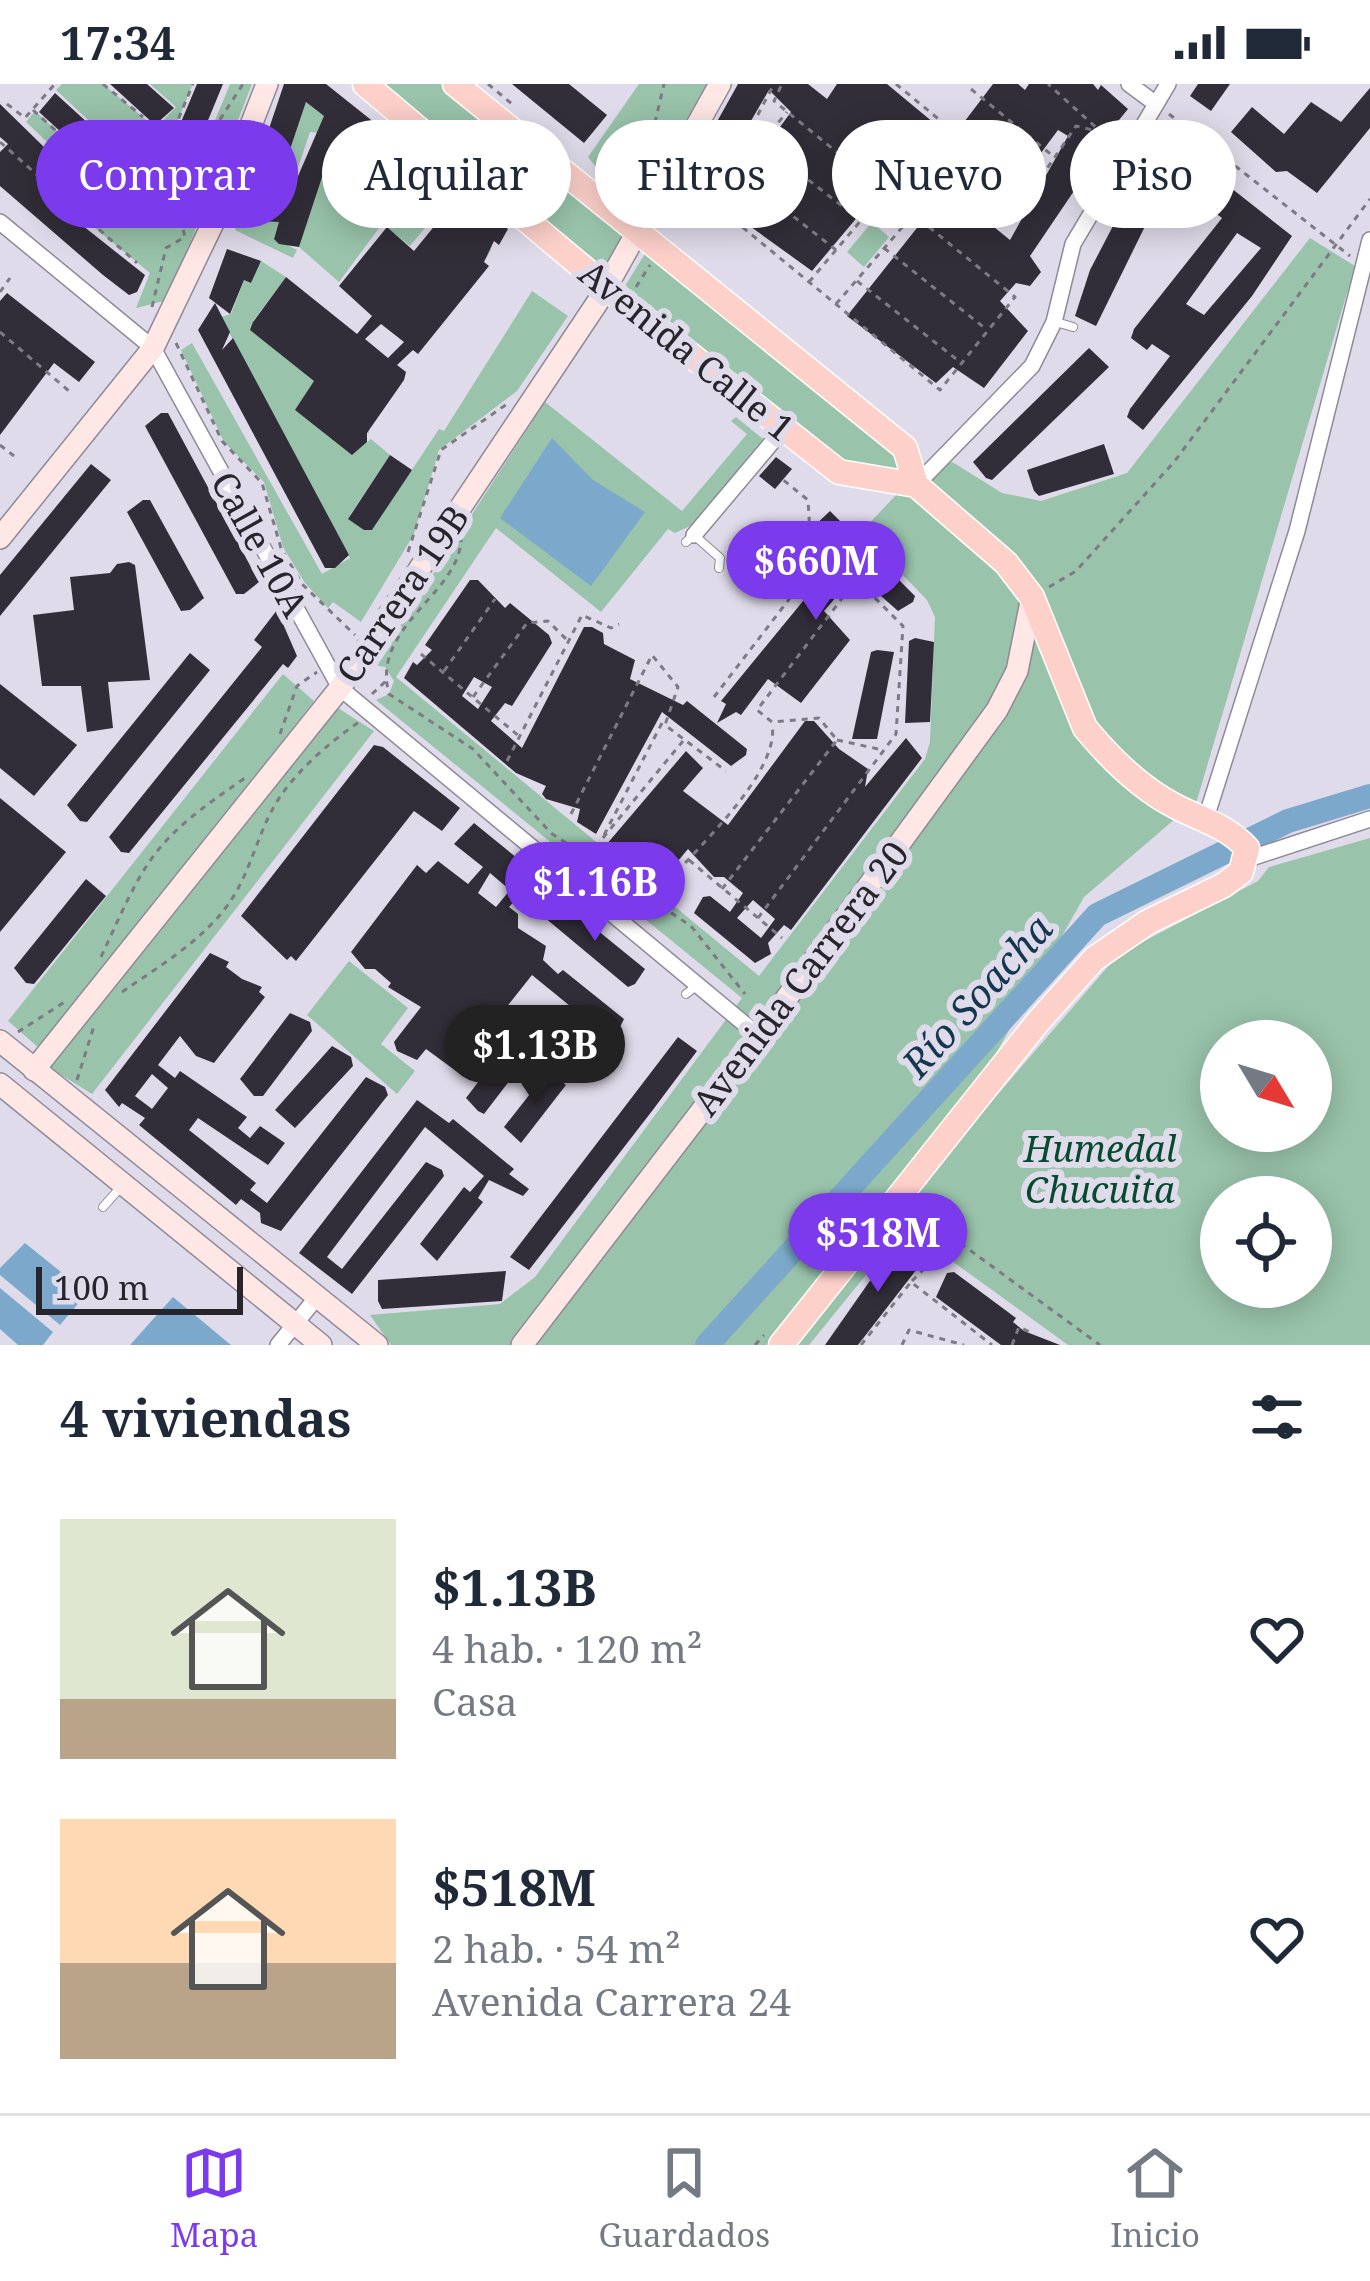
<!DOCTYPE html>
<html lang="es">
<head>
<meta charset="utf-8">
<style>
	:root { --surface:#fff; --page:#f2f2f3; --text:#1f2937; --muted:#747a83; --line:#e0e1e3; --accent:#7c3aed }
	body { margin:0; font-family:"Noto Serif",serif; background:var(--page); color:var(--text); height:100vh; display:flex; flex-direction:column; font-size:45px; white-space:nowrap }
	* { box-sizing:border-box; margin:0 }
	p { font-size:39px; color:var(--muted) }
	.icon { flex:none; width:66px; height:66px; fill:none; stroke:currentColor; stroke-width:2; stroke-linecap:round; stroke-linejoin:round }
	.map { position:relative; height:1261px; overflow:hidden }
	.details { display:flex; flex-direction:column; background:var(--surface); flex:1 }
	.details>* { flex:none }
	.guide { position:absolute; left:36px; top:36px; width:1299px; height:108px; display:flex; gap:24px }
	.needle { width:78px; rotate:128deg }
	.tools { position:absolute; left:1200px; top:936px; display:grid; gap:24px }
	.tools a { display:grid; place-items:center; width:132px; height:132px; border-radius:50%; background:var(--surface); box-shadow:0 6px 30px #0003; font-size:60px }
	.scale { position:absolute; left:36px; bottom:30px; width:207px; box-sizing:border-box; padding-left:12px; border:6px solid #27252b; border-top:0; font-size:33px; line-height:42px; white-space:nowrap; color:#27252b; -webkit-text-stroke:9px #e0dbea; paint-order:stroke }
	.price { position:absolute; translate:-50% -102px; padding:0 27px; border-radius:42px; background:var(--accent); color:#fff; font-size:39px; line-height:78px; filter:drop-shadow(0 3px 6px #0008) }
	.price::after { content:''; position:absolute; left:50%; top:72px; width:36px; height:27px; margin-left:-18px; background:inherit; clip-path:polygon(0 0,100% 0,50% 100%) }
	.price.current { background:#222; color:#fff }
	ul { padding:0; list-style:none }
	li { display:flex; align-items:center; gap:36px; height:300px; padding:0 60px }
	li span { display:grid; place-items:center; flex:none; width:336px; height:240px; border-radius:0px; color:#555 }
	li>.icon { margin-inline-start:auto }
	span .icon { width:144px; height:144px; fill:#fffc; stroke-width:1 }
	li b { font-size:51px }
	h2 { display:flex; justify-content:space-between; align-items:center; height:144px; padding:0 60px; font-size:51px }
	.chip { padding:0 42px; border-radius:54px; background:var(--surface); box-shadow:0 6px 30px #0003; font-size:42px; line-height:108px }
	.chip.current { background:var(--accent); color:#fff }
	.status { display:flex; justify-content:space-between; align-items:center; height:84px; padding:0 60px; background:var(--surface); direction:ltr }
	.status svg { height:33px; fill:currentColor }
	.tabs { display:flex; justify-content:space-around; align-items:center; height:168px; border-top:3px solid var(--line); background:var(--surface); font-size:33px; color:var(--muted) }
	.tabs a { display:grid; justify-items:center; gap:6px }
	.tabs .current { color:var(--accent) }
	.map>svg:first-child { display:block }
	.green { fill:#99c3ab; fill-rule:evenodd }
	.water { fill:#7ca9cb }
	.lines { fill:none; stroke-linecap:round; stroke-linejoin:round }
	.river { stroke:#7ca9cb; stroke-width:24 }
	.building { fill:#322e39; fill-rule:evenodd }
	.lane-casing { stroke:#8e8a97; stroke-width:10 }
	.street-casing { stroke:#8e8a97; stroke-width:18 }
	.secondary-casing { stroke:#8e8a97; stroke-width:24 }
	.primary-casing { stroke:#fff; stroke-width:27 }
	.path { stroke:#7e7a84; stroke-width:3; stroke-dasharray:6 6; stroke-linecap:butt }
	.lane { stroke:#fff; stroke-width:8 }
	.street { stroke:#fff; stroke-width:15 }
	.secondary { stroke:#fee7e5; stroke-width:21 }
	.primary { stroke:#fdd0ca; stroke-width:24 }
	.labels { text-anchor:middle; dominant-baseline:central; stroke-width:12; stroke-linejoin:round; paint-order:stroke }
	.street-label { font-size:36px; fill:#27252b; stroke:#e0dbea }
	.park-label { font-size:36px; font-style:italic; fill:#064b2f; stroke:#e0dbea }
	.water-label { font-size:39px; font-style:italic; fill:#12374f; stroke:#e0dbea }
</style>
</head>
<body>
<div class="status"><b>17:34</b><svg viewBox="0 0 49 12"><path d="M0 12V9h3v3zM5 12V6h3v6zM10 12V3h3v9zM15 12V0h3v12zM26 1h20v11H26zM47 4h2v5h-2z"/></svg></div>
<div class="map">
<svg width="1370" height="1261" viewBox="0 0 1370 1261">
	<rect width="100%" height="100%" fill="#e0dbea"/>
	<g class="green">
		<path d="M62 0H103L156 44 176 23 150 0H193L139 129 171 144 230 0H252L168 216 136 224 150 189 79 131 99 107 26 38 35 27 121 105 141 85 56 6Z"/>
		<path d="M312 0 310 21 350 52 333 90 395 138 420 108 491 165 486 175 434 133 410 162 382 140 339 198 299 163 328 50 310 48 274 154 297 166 293 174 235 146 241 131 265 140Z"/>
		<path d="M376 0H444L621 145 624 152 604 183Z"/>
		<path d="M639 0H707L645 107 601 79 596 83 588 73Z"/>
		<path d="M872 138 889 153 864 183 847 168Z"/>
		<path d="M1310 154 1355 182 1197 716 1084 813 927 1092 1118 871 1258 797 1269 783 1370 754V1261H1068L905 1143 809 1261H391L370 1231 500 1220 535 1193 742 914 376 616 389 610 394 597 385 583 374 581 545 318 682 427 747 350 731 337 736 333 763 355 692 441 675 449 668 445 601 528 496 444 396 593 759 892 925 675 930 658 935 533 927 516 861 448 932 373 954 379 1002 409 1041 417 1127 389ZM1221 957H1311V1047H1221ZM1221 1113H1311V1203H1221Z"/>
		<path d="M646 168 905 378 902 384 884 386 840 375 625 202Z"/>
		<path d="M261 177 286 193 253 237 368 341 369 350 312 305 296 326 352 370 371 355 390 371 350 431 364 446H372L439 345 444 347 532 207 568 232 517 307 439 366 414 450 361 538 333 518 328 524 305 499 283 463 264 398 224 358 181 266 192 259 322 490 350 474 221 233 231 230 244 196 251 199Z"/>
		<path d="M283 590 314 617 39 964 8 937Z"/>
		<path d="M338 624 374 647 92 1010 50 984Z"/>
		<path d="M349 877 408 924 381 960 415 987 397 1010 307 931Z"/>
		<path d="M572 932 600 954 572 993 543 970Z"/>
	</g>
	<g class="water">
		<path d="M552 354 593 396 645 428 591 502 500 434Z"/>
		<path d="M25 1159 87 1209 60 1241 0 1191V1184Z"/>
		<path d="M0 1204 53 1248 43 1261H18L0 1245Z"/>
		<path d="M173 1213 231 1261H130Z"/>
	</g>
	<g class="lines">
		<path class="river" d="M707 1261 1097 831 1288 737 1370 712"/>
	</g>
	<g class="building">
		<path d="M110 0H147L174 24 155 41Z"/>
		<path d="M197 0H223L168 133H160L145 124Z"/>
		<path d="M284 0H326L508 145 499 161 494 157 484 178 489 182 439 244 418 270 413 266 397 281 406 288 404 296 367 349V358L352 371 295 326 314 297 250 246 253 238 286 193 357 250 372 232 339 202 387 143 414 167 445 129 419 108 394 132 327 78 299 163 279 160 274 155 279 138 258 137 241 128ZM306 18 324 32 292 106 278 101ZM381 240 404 258 388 274 365 255Z"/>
		<path d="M512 0H569L607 31 584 59Z"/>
		<path d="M738 0H808L827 15 837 0H887L952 54 993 0H1018L1025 6 1029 0H1093L1098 6 1101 1 1128 25 1096 64 1101 67 1030 172 1041 188 1030 202 1016 199 1000 217 1028 247 984 304 953 283 936 299 847 232 928 130 905 109 886 99 812 187 722 122 791 28 769 6 741 54 719 115 685 95ZM1058 46 1068 52 1010 156 989 139Z"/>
		<path d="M1198 0H1230L1211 27 1190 12Z"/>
		<path d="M1370 4V44L1317 109 1287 87 1276 88 1231 48 1252 23 1284 50 1311 18 1341 38Z"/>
		<path d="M55 9 137 84 127 99 120 102 39 28Z"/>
		<path d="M0 20 92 110 73 134 145 191 137 208 129 211 103 191 0 102V68L8 60 0 53Z"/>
		<path d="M1165 52 1292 152 1252 212 1143 346 1127 333 1130 325 1170 272 1152 260 1147 266 1131 254 1134 245 1222 134 1171 96 1158 117 1138 105 1151 79 1148 69ZM1237 149 1261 164 1204 231 1186 220Z"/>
		<path d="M1125 119 1153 126 1096 242 1075 232 1090 186Z"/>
		<path d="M227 165 261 177 251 199 244 196 230 230 209 214Z"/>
		<path d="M7 209 95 278 79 298 54 279 0 351V217Z"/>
		<path d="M215 219 230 248 222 266 233 254 349 471 335 484H325L198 246Z"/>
		<path d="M1089 264 1109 283 992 396 986 394 973 378Z"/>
		<path d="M161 329H168L259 498 244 510H236L145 342Z"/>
		<path d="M1104 360 1114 390 1039 412 1034 407 1027 386Z"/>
		<path d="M390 371 412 386 372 446H364L348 435Z"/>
		<path d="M776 373 792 385 775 405 759 392Z"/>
		<path d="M91 380 111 396 0 532V491Z"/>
		<path d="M143 416H150L204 514 190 526 181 527 127 428Z"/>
		<path d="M830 427 915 512 913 518 898 527 856 490 824 527 850 556 801 619 768 595 741 631 736 628 717 639 726 620 721 617 840 472 811 445Z"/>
		<path d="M129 478 135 481 150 596 108 598 113 644 87 648 81 602H42L33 531 74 526 70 493 110 489 117 480Z"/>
		<path d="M470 496H478L505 524 510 519 549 551 552 559 512 622 505 619 491 637 522 664 584 543H592L603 549 604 560 635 576 630 595 683 621 687 617 747 665 746 671 731 682 662 628 596 750 577 738 580 725 546 715 542 710 546 702 516 689 404 594 413 578 417 581 432 566 425 561ZM474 593 492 603 478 625 462 612Z"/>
		<path d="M277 526 297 572 288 584 283 580 129 769 121 768 109 753 262 563 254 556Z"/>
		<path d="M915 554 934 558 930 638 905 639 909 557Z"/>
		<path d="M877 566 894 568 877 655H852L871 568Z"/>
		<path d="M190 569 210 586 87 738 80 737 67 721Z"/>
		<path d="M0 600 77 661 34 712 0 684Z"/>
		<path d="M805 637H814L839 665 868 685 865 703 906 654 922 674 791 846 784 841 768 859 771 870 755 879 694 829 703 813 710 812 730 828 743 809 724 793H714L688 765 662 796 655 794 629 771 617 774 606 761 686 667 703 684 683 707 728 741ZM753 816 775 835 761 854 737 834Z"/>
		<path d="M374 661 383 663 460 724 442 747 414 727 296 877 291 872 287 876 241 832Z"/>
		<path d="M0 714 66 768 0 848Z"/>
		<path d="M474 739 538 791 509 823 518 830V844L546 862 543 876 558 890 563 886 624 935 616 951 608 953 532 891 456 987 426 965 417 976 397 967 394 958 421 923 388 903 391 899 375 885H365L351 868 417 781 426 789 438 777 468 800 483 783 454 760ZM490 789 510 806 496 823 478 809Z"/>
		<path d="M86 795 106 812 34 900 26 899 14 884Z"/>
		<path d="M559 815 645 885 635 900 628 903 544 833Z"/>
		<path d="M210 869 229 878 226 883 242 895 262 903 259 908 265 913 214 979 196 972 180 952 158 981 175 994 180 987 247 1033 238 1044 250 1054 260 1042 285 1059 268 1081 198 1034 189 1046 256 1099 250 1106 267 1119 366 993 385 1003 388 1011 281 1147 261 1139 260 1129 241 1115 236 1121 139 1041 145 1034 122 1019 119 1023 105 1006ZM152 990 168 1004 152 1025 135 1012Z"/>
		<path d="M533 926 552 941 484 1030 478 1027 466 1014Z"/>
		<path d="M290 929 310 938 312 947 263 1012H254L240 995Z"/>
		<path d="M678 953 697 967 652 1027 529 1186 510 1173Z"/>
		<path d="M332 962 351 973 353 982 295 1044 275 1026Z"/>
		<path d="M548 987 566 1001 521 1059 504 1043Z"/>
		<path d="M417 1016 449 1039 453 1035 514 1085 509 1090 529 1105 523 1112 489 1096 478 1114 483 1118 437 1177 420 1160 464 1103 470 1108 484 1092 425 1043 327 1173 342 1185 426 1078 442 1086 444 1092 352 1210 299 1169Z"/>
		<path d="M909 1154 927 1172 858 1261H825L881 1181Z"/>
		<path d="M506 1187 502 1217 382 1225 378 1217V1196Z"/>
		<path d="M954 1188 1016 1234 1013 1238 1024 1247 1060 1261H1001L936 1213 947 1189Z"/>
	</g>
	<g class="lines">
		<g class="lane-casing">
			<g id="lane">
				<path d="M1056 238 1073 243"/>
				<path d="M686 458 694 451 720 474 719 484"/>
				<path d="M686 910 696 902"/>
				<path d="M103 1123 120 1104"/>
			</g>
		</g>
		<g class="street-casing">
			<g id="street">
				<path d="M1129 0 1156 20"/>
				<path d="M0 138 153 264 340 604 759 952"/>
				<path d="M916 401 1032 282 1054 238 1073 160 1168 0"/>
				<path d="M694 451 784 344"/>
				<path d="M1206 734 1297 447 1370 156"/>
				<path d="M1248 775 1370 735"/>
				<path d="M278 1261 317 1213"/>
			</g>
		</g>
		<g class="secondary-casing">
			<g id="secondary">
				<path d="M0 454 153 264 213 139 267 0"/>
				<path d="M0 957 377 1261"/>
				<path d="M34 986 340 604 599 216 720 0"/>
				<path d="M0 1000 321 1261"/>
				<path d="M522 1261 759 952 997 626 1017 587 1032 513"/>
			</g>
		</g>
		<g class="primary-casing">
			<g id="primary">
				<path d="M365 0 626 220 839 388 916 401 1006 479 1032 513 1085 644C1109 673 1139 703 1173 721 1201 736 1224 740 1247 764L1241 788 1224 801 1148 838 1094 875 1037 939 781 1261"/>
				<path d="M455 0 905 364 916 401"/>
			</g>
		</g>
		<g class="path">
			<path d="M103 0 143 33"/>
			<path d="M488 0 512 20"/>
			<path d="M896 0 1020 102 1019 115 1007 131 1012 136 1076 42 1101 48 1048 0"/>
			<path d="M971 5 1053 72"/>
			<path d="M7 20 25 34 55 0"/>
			<path d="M33 26 107 93"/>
			<path d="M1169 30 1350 172"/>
			<path d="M0 58 137 179"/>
			<path d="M761 59 860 136"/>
			<path d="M737 88 836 166"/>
			<path d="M599 90 637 111"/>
			<path d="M616 97 650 60 664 0"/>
			<path d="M684 102 712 118 940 306 1015 213 774 17 782 0"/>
			<path d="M146 112 193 0"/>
			<path d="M717 112 787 28"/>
			<path d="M713 116 774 0"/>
			<path d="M884 164 986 245"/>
			<path d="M857 197 960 278"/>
			<path d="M809 198 884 109"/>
			<path d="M636 203 650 181"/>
			<path d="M0 208 10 194"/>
			<path d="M836 220 912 132"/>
			<path d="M152 223 166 164 185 153 180 133 204 105 209 64 220 57 219 37 243 0"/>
			<path d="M0 248 69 307"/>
			<path d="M176 259 222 357 262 399 281 464 302 500 355 551"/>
			<path d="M0 361 14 372"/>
			<path d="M461 452C463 509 370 541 389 610L473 665 551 749 691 842 745 910"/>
			<path d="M408 468 441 366 507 320"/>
			<path d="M1049 503 1076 487 1174 378 1370 115"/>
			<path d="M421 570 520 653"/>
			<path d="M444 587 495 515"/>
			<path d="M372 610 386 597"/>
			<path d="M473 613 527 539 548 537 567 556"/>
			<path d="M714 613 826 467"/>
			<path d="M662 639 602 755 683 657"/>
			<path d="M280 650 297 602 317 588"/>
			<path d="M837 656 883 666"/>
			<path d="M507 677 582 531 611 544 619 540"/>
			<path d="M571 730 652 571 678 603 665 641 726 687"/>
			<path d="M689 776 782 854"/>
			<path d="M661 805C692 769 781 689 772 640"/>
			<path d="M722 805 837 656 819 634 772 638 757 626 856 496"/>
			<path d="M758 834 896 650 903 542 810 449 808 416 782 395"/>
			<path d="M101 873C147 773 151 758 245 694"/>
			<path d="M122 908C158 883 197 860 224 826 251 792 256 750 278 716 297 686 330 658 359 638"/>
			<path d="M18 948 66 917"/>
			<path d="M77 996 94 942"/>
			<path d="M912 1124 1100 1261"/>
			<path d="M912 1197 923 1186"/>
			<path d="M755 1261 764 1251"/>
			<path d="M861 1261 911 1198 992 1261"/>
			<path d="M902 1261 909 1246 964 1261"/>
			<path d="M1012 1261 1019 1243 1034 1250"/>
		</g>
		<use href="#lane" class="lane"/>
		<use href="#street" class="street"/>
		<use href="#secondary" class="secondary"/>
		<use href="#primary" class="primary"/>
	</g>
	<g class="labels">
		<g class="street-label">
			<text transform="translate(687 266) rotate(39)">Avenida Calle 1</text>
			<text transform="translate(260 460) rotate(61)">Calle 10A</text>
			<text transform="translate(402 510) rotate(-56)">Carrera 19B</text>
			<text transform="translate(800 894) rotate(-53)">Avenida Carrera 20</text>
		</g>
		<g class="park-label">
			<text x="1100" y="1064">Humedal<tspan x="1100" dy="41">Chucuita</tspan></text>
		</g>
		<g class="water-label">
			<text transform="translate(976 911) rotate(-48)">Río Soacha</text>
		</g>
	</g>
</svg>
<div class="tools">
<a><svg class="needle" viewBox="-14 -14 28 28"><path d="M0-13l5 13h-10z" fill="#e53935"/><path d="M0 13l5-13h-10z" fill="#747a83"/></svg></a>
<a><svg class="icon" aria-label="locate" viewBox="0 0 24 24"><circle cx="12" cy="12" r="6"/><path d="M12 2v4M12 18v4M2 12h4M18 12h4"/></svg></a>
</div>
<div class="scale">100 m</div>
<b class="price" style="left:816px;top:539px">$660M</b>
<b class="price" style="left:595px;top:860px">$1.16B</b>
<b class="price current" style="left:535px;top:1023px">$1.13B</b>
<b class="price" style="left:878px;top:1211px">$518M</b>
<div class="guide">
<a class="chip current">Comprar</a>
<a class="chip">Alquilar</a>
<a class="chip">Filtros</a>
<a class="chip">Nuevo</a>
<a class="chip">Piso</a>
</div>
</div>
<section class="details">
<h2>4 viviendas<svg class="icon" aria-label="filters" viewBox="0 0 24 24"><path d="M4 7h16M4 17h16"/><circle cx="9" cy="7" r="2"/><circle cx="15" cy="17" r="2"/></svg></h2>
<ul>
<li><span style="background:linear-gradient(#dfe7d0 75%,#b9a48a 0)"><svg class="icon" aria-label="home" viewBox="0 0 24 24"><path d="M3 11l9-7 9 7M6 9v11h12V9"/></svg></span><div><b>$1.13B</b><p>4 hab. · 120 m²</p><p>Casa</p></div><svg class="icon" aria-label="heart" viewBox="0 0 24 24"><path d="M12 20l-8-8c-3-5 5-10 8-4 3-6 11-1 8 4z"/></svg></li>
<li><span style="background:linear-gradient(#ffd9b3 60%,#b9a48a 0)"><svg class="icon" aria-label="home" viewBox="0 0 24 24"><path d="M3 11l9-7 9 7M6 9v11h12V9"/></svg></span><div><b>$518M</b><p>2 hab. · 54 m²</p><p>Avenida Carrera 24</p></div><svg class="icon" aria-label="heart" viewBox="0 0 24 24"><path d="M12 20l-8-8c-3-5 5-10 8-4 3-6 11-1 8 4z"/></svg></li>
</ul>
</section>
<nav class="tabs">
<a class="current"><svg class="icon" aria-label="map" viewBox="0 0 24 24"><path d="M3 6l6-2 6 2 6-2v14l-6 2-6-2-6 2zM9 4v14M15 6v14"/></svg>Mapa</a>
<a><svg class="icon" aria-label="saved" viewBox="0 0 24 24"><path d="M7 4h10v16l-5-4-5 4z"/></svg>Guardados</a>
<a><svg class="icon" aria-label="home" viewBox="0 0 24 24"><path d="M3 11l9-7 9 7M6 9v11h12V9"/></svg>Inicio</a>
</nav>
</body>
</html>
